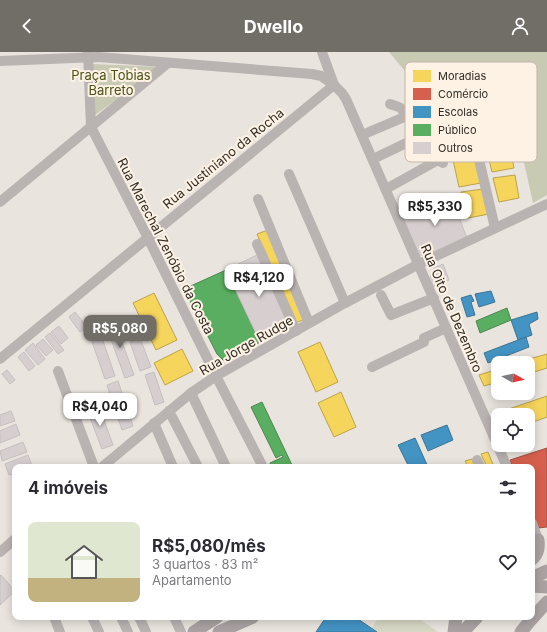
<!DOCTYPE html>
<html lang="pt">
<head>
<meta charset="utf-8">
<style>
	:root { --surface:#fff; --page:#f2f2f3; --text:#2b2b33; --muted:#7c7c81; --line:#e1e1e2; --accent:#716d67 }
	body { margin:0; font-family:Inter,sans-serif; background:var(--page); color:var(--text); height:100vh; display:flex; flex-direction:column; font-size:15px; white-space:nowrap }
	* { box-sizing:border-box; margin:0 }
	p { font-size:13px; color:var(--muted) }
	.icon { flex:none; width:22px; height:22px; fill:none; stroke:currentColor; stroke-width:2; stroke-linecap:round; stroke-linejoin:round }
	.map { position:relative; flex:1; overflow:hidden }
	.details { position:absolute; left:12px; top:412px; width:523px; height:156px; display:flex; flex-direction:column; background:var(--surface); border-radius:8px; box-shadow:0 2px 10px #0003 }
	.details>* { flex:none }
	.needle { width:26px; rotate:98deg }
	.tools { position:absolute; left:491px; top:304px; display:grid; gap:8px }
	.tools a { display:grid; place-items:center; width:44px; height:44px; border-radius:8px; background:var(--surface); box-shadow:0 2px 10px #0003; font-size:20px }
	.price { position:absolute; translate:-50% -34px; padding:0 9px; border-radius:8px; background:#fff; color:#222; font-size:13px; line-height:26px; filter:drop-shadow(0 1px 2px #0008) }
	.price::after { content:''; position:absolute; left:50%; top:24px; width:12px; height:9px; margin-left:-6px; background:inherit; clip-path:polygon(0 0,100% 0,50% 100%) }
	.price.current { background:var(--accent); color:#fff }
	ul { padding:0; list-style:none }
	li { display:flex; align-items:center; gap:12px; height:100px; padding:0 16px }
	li+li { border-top:1px solid var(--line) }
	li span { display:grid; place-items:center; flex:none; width:112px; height:80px; border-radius:8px; color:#555 }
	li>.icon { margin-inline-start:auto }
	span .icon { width:48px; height:48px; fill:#fffc; stroke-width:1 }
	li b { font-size:17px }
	h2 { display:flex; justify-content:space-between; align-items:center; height:48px; padding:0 16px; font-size:17px }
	header { display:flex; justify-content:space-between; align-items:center; height:52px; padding:0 16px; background:var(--accent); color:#fff; font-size:18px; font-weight:700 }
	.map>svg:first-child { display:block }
	.green { fill:#d6d7c5 }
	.forest { fill:#c8cab3 }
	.homes { fill:#f6d55c; stroke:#bba34c }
	.shops { fill:#d6604d; stroke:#a45142 }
	.schools { fill:#4393c3; stroke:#3d7494 }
	.public { fill:#5aae61; stroke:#4d8750 }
	.building { fill:#d6cecf; stroke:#c5c0bf }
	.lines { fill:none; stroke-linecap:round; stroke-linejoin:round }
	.minor { stroke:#b9b3b2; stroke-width:10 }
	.major { stroke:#a9a1a2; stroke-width:13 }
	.labels { text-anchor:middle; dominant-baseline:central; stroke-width:4; stroke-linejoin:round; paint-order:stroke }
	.park-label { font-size:13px; fill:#495217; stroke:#fdf2e4 }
	.street-label { font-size:13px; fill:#302d27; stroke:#fdf2e4 }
	.key { fill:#fdf2e4; stroke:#c0b7ab; stroke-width:1 }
	.key-label { font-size:11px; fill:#302d27 }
</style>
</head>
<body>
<header><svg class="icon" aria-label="back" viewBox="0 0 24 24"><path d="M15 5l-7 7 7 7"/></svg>Dwello<svg class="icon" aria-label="person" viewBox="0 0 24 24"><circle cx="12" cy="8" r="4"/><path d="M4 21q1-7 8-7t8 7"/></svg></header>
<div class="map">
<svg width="547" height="580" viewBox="0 0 547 580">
	<rect width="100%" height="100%" fill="#e9e4dd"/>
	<path class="green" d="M379 565H417L438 580H378L372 576Z"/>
	<g class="forest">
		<path d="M389 0H547V143L533 151 510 48 441 62Z"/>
		<path d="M92 12 161 15 95 63Z"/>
	</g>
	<g class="homes">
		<path d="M509 91 514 116 492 120 486 95Z"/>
		<path d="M475 104 481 131 459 135 453 108Z"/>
		<path d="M515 123 519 146 499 150 493 126Z"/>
		<path d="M483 137 489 162 468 166 461 140Z"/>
		<path d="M268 178 306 267 295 271 257 182Z"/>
		<path d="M154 241 177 288 156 298 133 251Z"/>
		<path d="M320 290 338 330 316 340 298 300Z"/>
		<path d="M182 297 193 319 165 333 154 311Z"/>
		<path d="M547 302V316L528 322V311H523L522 309Z"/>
		<path d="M498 317V330L484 334 479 323Z"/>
		<path d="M341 340 356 375 334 385 318 351Z"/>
		<path d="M547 344V365L528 372V363H498V365L497 361Z"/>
		<path d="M488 400 494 415H487L481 402Z"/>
		<path d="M472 407 475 415H468L465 409Z"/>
	</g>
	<path class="shops" d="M547 396V475L538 476 532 461V415H513L510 408Z"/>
	<g class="schools">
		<path d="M491 239 495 250 479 255 475 242Z"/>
		<path d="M471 243 474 249 471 250 475 263 467 265 461 246Z"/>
		<path d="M537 260 538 267 529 272 532 283 518 288 511 268Z"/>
		<path d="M526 285 529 295 488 311 484 301Z"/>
		<path d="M447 373 453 388 428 399 421 383Z"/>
		<path d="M415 386 428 415H409L398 393Z"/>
		<path d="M326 565H355L377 580H316Z"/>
	</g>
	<g class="public">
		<path d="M226 218 260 290 232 307 223 308 217 302 184 237Z"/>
		<path d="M507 256 511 268 480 281 476 269Z"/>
		<path d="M262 350 292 413 288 415H271L270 411 283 405 282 403 276 406 251 355Z"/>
	</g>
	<g class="building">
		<path d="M450 142 467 186 428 205 417 202 403 165Z"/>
		<path d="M259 202 292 275 260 290 226 218Z"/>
		<path d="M443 212 449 228 432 235 429 228 434 216Z"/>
		<path d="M75 260 87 275 80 280 69 265Z"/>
		<path d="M114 268 134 323 125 326 105 271Z"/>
		<path d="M59 274 68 286 61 292 51 280Z"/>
		<path d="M100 280 115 324 105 327 90 284Z"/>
		<path d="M50 281 64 298 58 302 45 285Z"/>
		<path d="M140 286 151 315 140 319 130 290Z"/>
		<path d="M43 287 53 298 46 304 36 293Z"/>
		<path d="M33 291 45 307 38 313 25 298Z"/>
		<path d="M24 300 35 314 29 319 18 305Z"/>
		<path d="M7 318 15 328 10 332 2 322Z"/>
		<path d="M154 320 164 350 155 353 145 323Z"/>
		<path d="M118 329 133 374 122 378 107 333Z"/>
		<path d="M99 354 113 393 102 397 87 358Z"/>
		<path d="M11 359 15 369 0 374V363Z"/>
		<path d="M16 372 20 383 0 391V379Z"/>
		<path d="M23 390 27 400 2 409 0 399Z"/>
		<path d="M28 403 32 414 15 415V421L9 423 5 412Z"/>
		<path d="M1 523 15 539 0 553V524Z"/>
	</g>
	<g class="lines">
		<g class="minor">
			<path d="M88 0 91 75 148 186 216 324 263 415"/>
			<path d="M322 0 334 33 342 41 346 47 507 415"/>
			<path d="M0 9 98 5 312 22 321 24 334 33"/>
			<path d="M469 65 495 176"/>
			<path d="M362 83 402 66 404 63C404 55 396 54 390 52"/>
			<path d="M373 107 425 82 434 100"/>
			<path d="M289 122 345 251"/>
			<path d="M386 137 438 108 443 111"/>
			<path d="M258 147 309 271"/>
			<path d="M0 150 168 11"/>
			<path d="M257 192 296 279"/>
			<path d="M381 243 391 263 434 246"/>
			<path d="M0 307 334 33"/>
			<path d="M372 315 424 290V286L446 276"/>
			<path d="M58 319 94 415"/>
			<path d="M191 341 226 415"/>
			<path d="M169 359 198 415"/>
			<path d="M154 371 173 415"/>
			<path d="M477 408 480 415"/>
			<path d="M102 415 191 341 216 324 345 251 419 212 547 152"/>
			<path d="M532 471 538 488"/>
			<path d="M0 500 15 487"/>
			<path d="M54 565 60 580"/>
			<path d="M92 565 99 580"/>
			<path d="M121 565 128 580"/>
			<path d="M139 565 146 580"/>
			<path d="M174 565 181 580"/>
		</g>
		<g class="major">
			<path d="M532 507C538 502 539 496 538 488"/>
			<path d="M532 526 547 519"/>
			<path d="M532 534 547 535"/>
			<path d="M194 580 217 565"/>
			<path d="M219 580 253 565"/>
			<path d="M454 580 456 565"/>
			<path d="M463 580 477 565"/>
			<path d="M521 580 529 570 547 550"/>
		</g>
	</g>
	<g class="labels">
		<g class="park-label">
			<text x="111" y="23">Praça Tobias<tspan x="111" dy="15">Barreto</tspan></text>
		</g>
		<g class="street-label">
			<text transform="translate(223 106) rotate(-39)">Rua Justiniano da Rocha</text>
			<text transform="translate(166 194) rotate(63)">Rua Marechal Zenóbio da Costa</text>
			<text transform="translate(452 256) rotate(67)">Rua Oito de Dezembro</text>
			<text transform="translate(246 293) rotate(-30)">Rua Jorge Rudge</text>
		</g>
	</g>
	<rect x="405" y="10" width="132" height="100" rx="6" class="key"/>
	<rect x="413" y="18" width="18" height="12" fill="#f6d55c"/>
	<rect x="413" y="36" width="18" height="12" fill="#d6604d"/>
	<rect x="413" y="54" width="18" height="12" fill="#4393c3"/>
	<rect x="413" y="72" width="18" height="12" fill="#5aae61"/>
	<rect x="413" y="90" width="18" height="12" fill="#d6cecf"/>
	<g class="key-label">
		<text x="438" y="28">Moradias</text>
		<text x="438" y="46">Comércio</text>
		<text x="438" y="64">Escolas</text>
		<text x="438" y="82">Público</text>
		<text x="438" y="100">Outros</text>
	</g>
</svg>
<div class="tools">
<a><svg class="needle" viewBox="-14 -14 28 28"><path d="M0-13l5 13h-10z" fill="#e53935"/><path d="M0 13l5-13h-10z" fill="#7c7c81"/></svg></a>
<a><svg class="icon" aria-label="locate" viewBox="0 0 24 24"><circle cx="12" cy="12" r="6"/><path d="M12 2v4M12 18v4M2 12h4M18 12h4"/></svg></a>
</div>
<b class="price" style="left:435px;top:175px">R$5,330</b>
<b class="price" style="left:259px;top:246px">R$4,120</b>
<b class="price current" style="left:120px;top:297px">R$5,080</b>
<b class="price" style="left:100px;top:375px">R$4,040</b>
<section class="details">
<h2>4 imóveis<svg class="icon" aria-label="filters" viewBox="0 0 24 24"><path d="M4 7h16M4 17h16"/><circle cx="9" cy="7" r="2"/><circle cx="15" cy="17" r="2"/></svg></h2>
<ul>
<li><span style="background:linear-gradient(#dfe7d0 70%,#c2b280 0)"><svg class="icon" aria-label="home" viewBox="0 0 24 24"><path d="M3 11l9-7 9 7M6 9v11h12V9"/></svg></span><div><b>R$5,080/mês</b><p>3 quartos · 83 m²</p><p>Apartamento</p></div><svg class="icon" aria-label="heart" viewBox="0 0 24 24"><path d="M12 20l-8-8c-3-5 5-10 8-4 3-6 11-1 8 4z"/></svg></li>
</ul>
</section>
</div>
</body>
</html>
